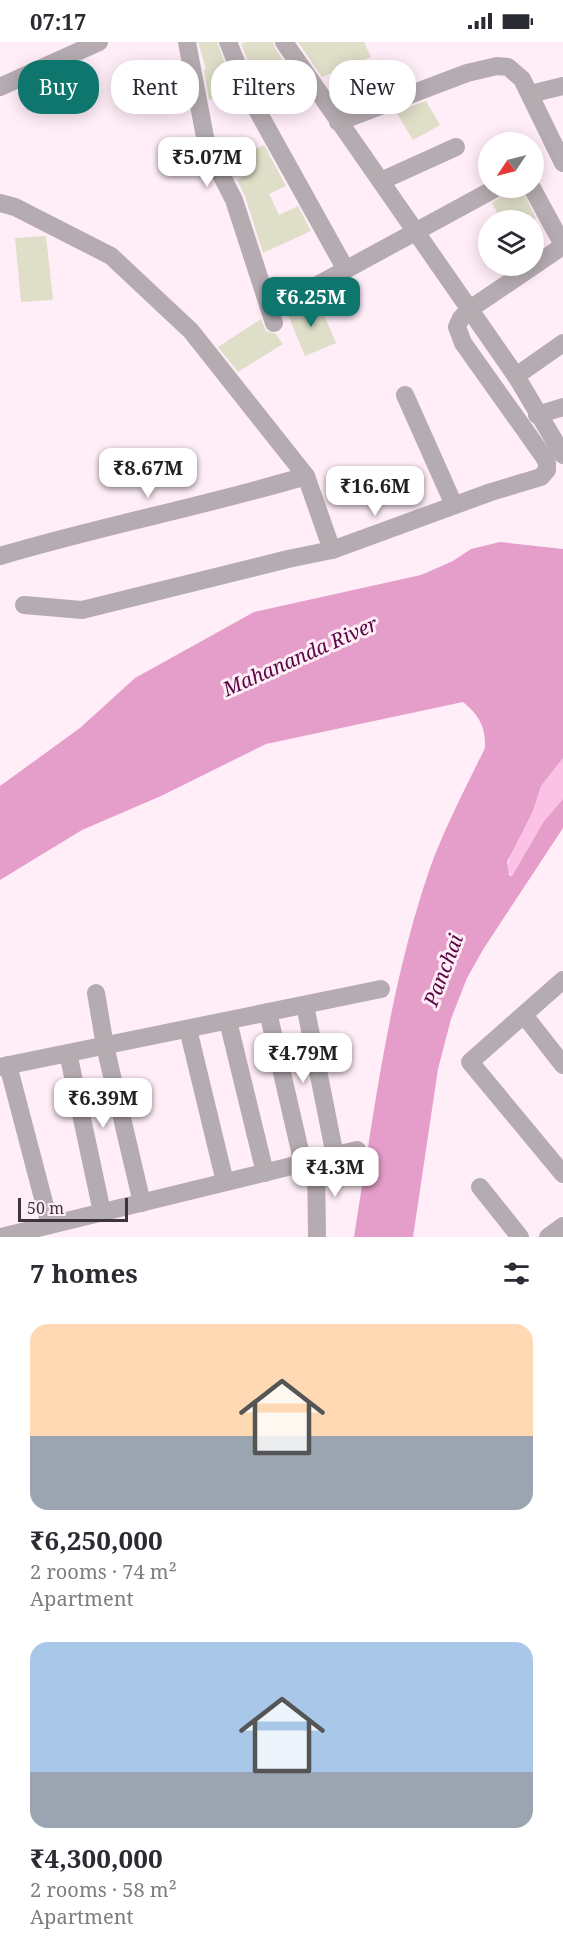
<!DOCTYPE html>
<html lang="en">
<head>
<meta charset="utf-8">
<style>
	:root { --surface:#fff; --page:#f2f2f3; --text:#2b2b33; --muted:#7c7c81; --accent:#0f766e }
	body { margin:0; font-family:"Noto Serif",serif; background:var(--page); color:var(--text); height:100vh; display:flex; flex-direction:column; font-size:22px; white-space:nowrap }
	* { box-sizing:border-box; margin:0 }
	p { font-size:20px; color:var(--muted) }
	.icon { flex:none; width:33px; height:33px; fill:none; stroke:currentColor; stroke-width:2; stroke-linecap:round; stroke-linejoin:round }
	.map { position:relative; height:1195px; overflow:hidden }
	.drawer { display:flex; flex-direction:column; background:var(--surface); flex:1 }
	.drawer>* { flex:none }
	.hud { position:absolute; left:18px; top:18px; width:528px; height:54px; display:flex; gap:12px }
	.needle { width:39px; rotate:235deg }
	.buttons { position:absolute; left:478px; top:90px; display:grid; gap:12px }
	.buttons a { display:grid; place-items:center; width:66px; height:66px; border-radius:50%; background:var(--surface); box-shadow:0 3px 15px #0003; font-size:30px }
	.scale { position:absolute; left:18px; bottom:15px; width:110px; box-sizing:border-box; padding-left:6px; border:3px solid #3e353a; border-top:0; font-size:16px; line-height:21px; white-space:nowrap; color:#3e353a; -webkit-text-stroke:4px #ffedf7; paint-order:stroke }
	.price { position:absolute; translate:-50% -51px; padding:0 14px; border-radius:12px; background:#fff; color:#222; font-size:20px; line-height:39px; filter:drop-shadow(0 2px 3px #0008) }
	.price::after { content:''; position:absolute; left:50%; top:36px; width:18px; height:14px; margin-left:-9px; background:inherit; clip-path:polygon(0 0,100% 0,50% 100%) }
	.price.on { background:var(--accent); color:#fff }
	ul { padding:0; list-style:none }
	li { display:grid; align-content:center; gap:12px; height:318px; padding:0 30px }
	li span { display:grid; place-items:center; height:186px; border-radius:18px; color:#555 }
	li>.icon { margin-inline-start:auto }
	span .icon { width:108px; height:108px; fill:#fffc; stroke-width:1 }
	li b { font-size:26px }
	h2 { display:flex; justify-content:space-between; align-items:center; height:72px; padding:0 30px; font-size:26px }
	.pill { padding:0 21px; border-radius:24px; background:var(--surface); box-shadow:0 3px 15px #0003; font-size:21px; line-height:54px }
	.pill.on { background:var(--accent); color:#fff }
	.status { display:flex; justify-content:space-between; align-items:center; height:42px; padding:0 30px; background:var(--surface); direction:ltr }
	.status svg { height:16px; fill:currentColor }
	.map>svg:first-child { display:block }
	.green { fill:#fcc2e5 }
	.water { fill:#e49ec9 }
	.building { fill:#dfdec8 }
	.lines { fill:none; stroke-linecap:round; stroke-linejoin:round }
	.minor { stroke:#b5acb1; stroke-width:18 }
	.labels { text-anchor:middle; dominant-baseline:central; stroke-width:6; stroke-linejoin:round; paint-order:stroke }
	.water-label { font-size:20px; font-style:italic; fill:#5a0544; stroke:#ffedf7 }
</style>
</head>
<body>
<div class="status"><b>07:17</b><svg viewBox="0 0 49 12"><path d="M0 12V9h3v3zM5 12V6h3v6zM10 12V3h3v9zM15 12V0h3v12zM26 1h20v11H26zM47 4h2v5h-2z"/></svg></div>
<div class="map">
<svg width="563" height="1195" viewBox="0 0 563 1195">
	<rect width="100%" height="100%" fill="#ffedf7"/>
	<path class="green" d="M563 716V757L544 779 512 834 506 828 513 805 533 769 541 744Z"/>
	<path class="water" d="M500 500 563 507V716L541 744 533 769 507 820 509 833 512 834 544 779 563 757V786L484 906 467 936 451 977 438 1027 413 1195H354C374 1071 389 945 430 826 445 785 466 745 485 706 486 685 479 673 463 660L266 702 161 754 82 788 0 838V744L80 686 135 636 254 570 421 533 453 519 471 507Z"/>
	<g class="building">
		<path d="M198 0H217L236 50 209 58 204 28 206 27Z"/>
		<path d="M246 0H273L275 6 308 55 273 73 261 52 241 2Z"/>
		<path d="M298 0H364L371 15 322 35Z"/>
		<path d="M426 59 440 83 413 98 396 70Z"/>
		<path d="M264 103 286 144 269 152 279 173 298 164 311 189 263 211 245 154 237 138 249 132 240 114Z"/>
		<path d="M507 146H521L536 176 532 178H501L492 161 505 152Z"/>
		<path d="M46 194 53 258 21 260 15 196Z"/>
		<path d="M317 256 336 301 305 314 286 268H295Z"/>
		<path d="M261 277 266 289 276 292 283 302 238 330 218 305Z"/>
	</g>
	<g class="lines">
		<g class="minor">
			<path d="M187 0 205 95 214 119 234 158 274 281"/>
			<path d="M228 0 251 57 346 228"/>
			<path d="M284 0 516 334 563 413"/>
			<path d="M0 45 99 0"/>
			<path d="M530 52 563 44"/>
			<path d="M338 80 467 31 497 24 508 25 522 37 563 121"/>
			<path d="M381 139 456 105"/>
			<path d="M532 146 563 203"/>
			<path d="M0 161 15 165 111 214 191 289 306 434 332 508"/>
			<path d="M290 258 496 146"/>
			<path d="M516 334 563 301"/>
			<path d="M405 353 454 463"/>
			<path d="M537 373 563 365"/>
			<path d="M0 514C101 484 205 464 306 434"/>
			<path d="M24 563 82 568 288 517 332 508 491 450 541 435 547 428V421L544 415 463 301 457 285 461 276 470 267 563 204"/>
			<path d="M563 938 470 1020 563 1132"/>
			<path d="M96 951 105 1004 142 1161"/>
			<path d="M305 963 335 1114"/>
			<path d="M268 970 303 1122"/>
			<path d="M524 973 563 1023"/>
			<path d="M228 979 265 1131"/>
			<path d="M188 987 225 1140"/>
			<path d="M68 1011 102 1170"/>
			<path d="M8 1023 50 1183"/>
			<path d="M0 1025 381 947"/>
			<path d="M316 1118 317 1195"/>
			<path d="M480 1145 520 1195"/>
			<path d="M1 1195 357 1108"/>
			<path d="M548 1195 563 1184"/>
		</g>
	</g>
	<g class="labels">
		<g class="water-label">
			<text transform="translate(300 614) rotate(-24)">Mahananda River</text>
			<text transform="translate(443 928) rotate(-69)">Panchai</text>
		</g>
	</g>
</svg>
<div class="buttons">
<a><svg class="needle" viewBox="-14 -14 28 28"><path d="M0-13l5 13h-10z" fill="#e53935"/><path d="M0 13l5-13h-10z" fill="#7c7c81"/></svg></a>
<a><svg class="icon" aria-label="layers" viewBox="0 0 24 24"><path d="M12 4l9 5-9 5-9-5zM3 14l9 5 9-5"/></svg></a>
</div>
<div class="scale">50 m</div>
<b class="price" style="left:207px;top:146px">₹5.07M</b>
<b class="price on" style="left:311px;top:286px">₹6.25M</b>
<b class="price" style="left:148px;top:457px">₹8.67M</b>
<b class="price" style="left:375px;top:475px">₹16.6M</b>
<b class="price" style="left:303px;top:1042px">₹4.79M</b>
<b class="price" style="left:103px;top:1087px">₹6.39M</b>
<b class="price" style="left:335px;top:1156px">₹4.3M</b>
<div class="hud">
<a class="pill on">Buy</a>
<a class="pill">Rent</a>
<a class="pill">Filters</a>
<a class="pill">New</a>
</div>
</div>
<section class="drawer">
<h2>7 homes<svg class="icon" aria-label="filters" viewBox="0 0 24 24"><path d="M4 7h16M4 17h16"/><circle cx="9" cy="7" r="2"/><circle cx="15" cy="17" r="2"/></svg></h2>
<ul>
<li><span style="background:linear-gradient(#ffd9b3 60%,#9aa5b1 0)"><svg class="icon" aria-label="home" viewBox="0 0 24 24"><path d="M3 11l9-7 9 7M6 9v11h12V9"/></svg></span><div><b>₹6,250,000</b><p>2 rooms · 74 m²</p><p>Apartment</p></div></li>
<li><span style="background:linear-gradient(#a9c7e8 70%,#9aa5b1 0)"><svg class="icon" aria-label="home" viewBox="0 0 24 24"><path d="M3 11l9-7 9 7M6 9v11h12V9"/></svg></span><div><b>₹4,300,000</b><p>2 rooms · 58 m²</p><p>Apartment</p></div></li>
</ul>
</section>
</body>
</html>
